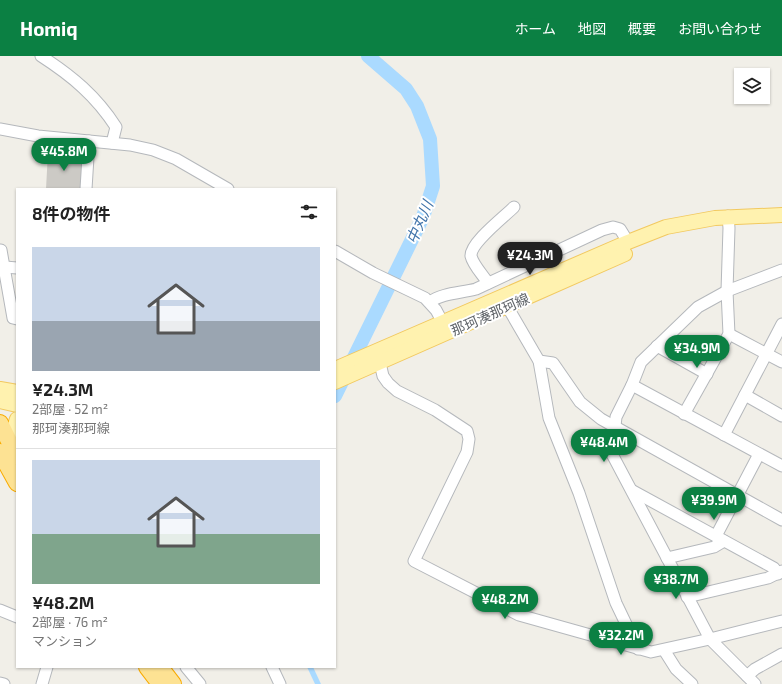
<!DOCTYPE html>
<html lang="ja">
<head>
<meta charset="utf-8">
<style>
	:root { --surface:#fff; --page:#f2f2f2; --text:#222; --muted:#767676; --line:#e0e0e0; --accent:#0b8043 }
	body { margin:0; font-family:"Exo 2","Noto Sans JP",sans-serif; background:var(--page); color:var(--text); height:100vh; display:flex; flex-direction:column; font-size:15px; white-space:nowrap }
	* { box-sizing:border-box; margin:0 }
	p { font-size:13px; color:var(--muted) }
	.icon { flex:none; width:22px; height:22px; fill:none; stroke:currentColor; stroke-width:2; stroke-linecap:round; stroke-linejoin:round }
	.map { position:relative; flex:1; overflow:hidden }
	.panel { position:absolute; left:16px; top:132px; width:320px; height:480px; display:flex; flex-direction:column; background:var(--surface); border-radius:0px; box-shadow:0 1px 3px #0004 }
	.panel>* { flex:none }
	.controls { position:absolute; left:734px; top:12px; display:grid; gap:8px }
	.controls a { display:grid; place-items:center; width:36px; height:36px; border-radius:0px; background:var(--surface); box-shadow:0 1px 3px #0004; font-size:20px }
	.price { position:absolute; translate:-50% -34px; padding:0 9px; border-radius:14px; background:var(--accent); color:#fff; font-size:13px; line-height:26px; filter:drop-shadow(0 1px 2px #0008) }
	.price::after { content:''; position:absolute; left:50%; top:24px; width:12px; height:9px; margin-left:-6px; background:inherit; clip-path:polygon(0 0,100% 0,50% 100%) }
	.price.active { background:#222; color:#fff }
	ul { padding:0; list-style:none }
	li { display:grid; align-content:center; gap:8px; height:212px; padding:0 16px }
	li+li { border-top:1px solid var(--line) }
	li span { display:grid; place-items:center; height:124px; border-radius:0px; color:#555 }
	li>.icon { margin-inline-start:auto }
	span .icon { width:72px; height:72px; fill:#fffc; stroke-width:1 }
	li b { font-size:17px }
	h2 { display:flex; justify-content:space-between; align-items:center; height:48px; padding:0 16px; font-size:17px }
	header { display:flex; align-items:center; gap:24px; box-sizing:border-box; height:56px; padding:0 20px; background:var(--accent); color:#fff }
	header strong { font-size:19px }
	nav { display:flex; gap:22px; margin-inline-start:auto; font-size:14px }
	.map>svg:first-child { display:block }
	.water { fill:#aadaff }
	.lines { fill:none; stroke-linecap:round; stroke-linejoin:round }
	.river { stroke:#aadaff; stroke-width:14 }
	.building { fill:#cccac5 }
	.minor-casing { stroke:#b5b8bc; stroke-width:13 }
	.major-casing { stroke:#f2c960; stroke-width:16 }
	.highway-casing { stroke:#f9ab00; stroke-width:18 }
	.minor { stroke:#fff; stroke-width:11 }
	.major { stroke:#fff2af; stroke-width:14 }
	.highway { stroke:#fde293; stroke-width:16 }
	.labels { text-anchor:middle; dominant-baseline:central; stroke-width:4; stroke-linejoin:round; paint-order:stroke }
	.street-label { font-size:14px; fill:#5f6368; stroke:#fff }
	.water-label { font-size:15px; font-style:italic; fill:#4174aa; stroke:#fff }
</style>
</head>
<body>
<header>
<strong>Homiq</strong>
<nav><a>ホーム</a><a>地図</a><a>概要</a><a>お問い合わせ</a></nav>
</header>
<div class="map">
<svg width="782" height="628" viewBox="0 0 782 628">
	<rect width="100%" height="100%" fill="#f1efe8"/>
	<path class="water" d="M307 611H313L321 628H315Z"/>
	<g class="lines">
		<path class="river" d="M335 340 423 161 433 130 430 83 417 50 406 33 368 0"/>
	</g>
	<path class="building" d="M48 96 75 98 74 103 83 104 81 133H46Z"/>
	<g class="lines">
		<g class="minor-casing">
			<g id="minor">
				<path d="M41 0C72 20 96 40 116 71L112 87"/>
				<path d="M0 73 38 80 130 89 153 94 176 103 228 133"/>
				<path d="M86 133 89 85"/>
				<path d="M0 195 1 194 13 262 17 263"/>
				<path d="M335 195 373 217 425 242 436 254 443 267"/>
				<path d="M5 211 17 212"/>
				<path d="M488 227C483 219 473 209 471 200 470 187 504 161 514 151"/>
				<path d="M430 246C442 237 461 237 476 233L602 174 613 171 620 173 628 186"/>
				<path d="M507 250 539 305 549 362 579 437 616 547 638 593"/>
				<path d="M729 278 782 306"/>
				<path d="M657 290 707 318"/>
				<path d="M539 305 553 307 580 346 601 363 782 464"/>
				<path d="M380 307 383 320 388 327 397 335 435 354 467 375 469 383 467 396 414 505 519 559 651 596 710 583 782 565"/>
				<path d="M632 329 782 410"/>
				<path d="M745 339 782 360"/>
				<path d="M684 358 729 278 727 235 729 172 728 160"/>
				<path d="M724 379 782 268"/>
				<path d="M633 435 774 512 778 518"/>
				<path d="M716 480 759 398"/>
				<path d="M667 502 714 491 724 485"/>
				<path d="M687 541 768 522 782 515"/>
				<path d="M0 554 17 561"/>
				<path d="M664 594 676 613 692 628"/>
				<path d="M186 611 200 628"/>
				<path d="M272 611 280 628"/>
				<path d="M747 620 755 613 782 598"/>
				<path d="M0 627 4 628"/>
				<path d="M42 628 47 611"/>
				<path d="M755 628 710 583 612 398 616 361 632 329 641 306 698 251 727 235 782 214"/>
			</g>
		</g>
		<g class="major-casing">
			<g id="major">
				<path d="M335 313 628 186 666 171 715 162 782 159"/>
				<path d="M335 326 625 198"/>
				<path d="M0 333 17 336"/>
				<path d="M0 345 17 349"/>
				<path d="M16 393 12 379 17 363"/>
			</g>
		</g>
		<g class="highway-casing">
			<g id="highway">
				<path d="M0 367 17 401"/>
				<path d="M0 396 17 427"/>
				<path d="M147 611 160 628"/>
				<path d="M160 611 173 628"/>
			</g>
		</g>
		<use href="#minor" class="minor"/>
		<use href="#major" class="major"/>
		<use href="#highway" class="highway"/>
	</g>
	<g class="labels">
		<g class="street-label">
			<text transform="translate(490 258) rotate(-24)">那珂湊那珂線</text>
		</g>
		<g class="water-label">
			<text transform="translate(419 166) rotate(-67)">中丸川</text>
		</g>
	</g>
</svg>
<div class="controls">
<a><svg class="icon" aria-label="layers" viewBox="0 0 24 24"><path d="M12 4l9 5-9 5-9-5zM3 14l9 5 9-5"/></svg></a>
</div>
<b class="price" style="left:64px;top:116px">¥45.8M</b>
<b class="price active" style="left:530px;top:220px">¥24.3M</b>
<b class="price" style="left:697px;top:313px">¥34.9M</b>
<b class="price" style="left:604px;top:407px">¥48.4M</b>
<b class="price" style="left:714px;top:465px">¥39.9M</b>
<b class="price" style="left:676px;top:544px">¥38.7M</b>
<b class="price" style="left:505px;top:564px">¥48.2M</b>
<b class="price" style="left:621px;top:600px">¥32.2M</b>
<section class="panel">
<h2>8件の物件<svg class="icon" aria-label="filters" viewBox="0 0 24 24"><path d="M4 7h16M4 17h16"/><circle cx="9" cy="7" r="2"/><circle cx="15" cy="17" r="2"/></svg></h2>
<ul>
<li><span style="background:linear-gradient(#c9d6e8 60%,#9aa5b1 0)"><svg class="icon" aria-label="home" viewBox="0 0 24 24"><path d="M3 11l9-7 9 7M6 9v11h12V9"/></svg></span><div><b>¥24.3M</b><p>2部屋 · 52 m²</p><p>那珂湊那珂線</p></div></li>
<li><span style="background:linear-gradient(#c9d6e8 60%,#7fa58c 0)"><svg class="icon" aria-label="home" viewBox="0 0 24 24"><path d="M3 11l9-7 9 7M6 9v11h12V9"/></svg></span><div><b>¥48.2M</b><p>2部屋 · 76 m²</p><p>マンション</p></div></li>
</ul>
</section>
</div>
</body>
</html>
